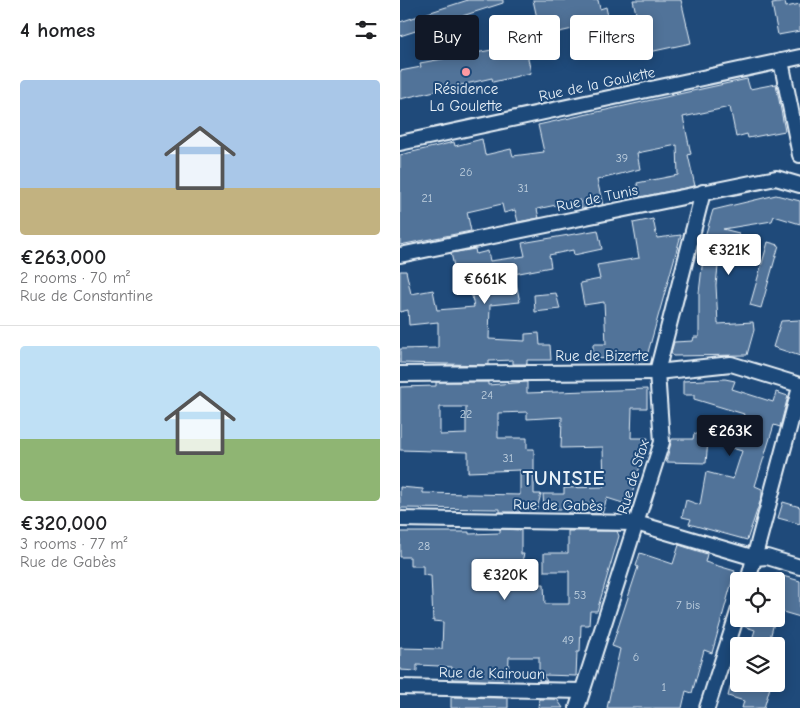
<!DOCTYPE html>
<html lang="en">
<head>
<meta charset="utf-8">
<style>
	:root { --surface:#fff; --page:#f2f2f2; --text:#202124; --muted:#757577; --line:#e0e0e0; --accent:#111827 }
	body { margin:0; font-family:"Comic Neue",sans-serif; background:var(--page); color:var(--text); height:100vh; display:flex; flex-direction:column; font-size:19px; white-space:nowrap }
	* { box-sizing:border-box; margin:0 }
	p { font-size:16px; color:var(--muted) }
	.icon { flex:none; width:28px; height:28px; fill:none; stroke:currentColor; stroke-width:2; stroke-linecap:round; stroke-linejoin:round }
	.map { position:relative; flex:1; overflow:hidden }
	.panel { display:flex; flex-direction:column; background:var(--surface); width:400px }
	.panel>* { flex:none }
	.banner { position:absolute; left:15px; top:15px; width:310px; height:45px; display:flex; gap:10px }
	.controls { position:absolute; left:330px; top:572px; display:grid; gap:10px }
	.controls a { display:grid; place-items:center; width:55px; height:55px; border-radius:5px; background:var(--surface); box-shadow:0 2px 12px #0003; font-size:25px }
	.price { position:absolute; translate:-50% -42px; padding:0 11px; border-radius:5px; background:#fff; color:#222; font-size:16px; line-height:32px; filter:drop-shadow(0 1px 2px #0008) }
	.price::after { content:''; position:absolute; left:50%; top:30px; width:15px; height:11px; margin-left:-8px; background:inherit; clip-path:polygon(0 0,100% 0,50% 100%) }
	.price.active { background:var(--accent); color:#fff }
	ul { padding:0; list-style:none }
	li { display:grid; align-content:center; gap:10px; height:265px; padding:0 20px }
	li+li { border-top:1px solid var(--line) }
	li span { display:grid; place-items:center; height:155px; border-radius:5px; color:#555 }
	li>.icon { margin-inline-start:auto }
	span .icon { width:90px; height:90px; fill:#fffc; stroke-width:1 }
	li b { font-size:21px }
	h2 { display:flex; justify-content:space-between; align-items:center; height:60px; padding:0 20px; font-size:21px }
	.chip { padding:0 18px; border-radius:5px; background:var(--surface); box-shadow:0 2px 12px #0003; font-size:18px; line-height:45px }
	.chip.active { background:var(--accent); color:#fff }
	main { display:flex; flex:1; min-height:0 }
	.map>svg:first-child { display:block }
	.building { fill:#517399; stroke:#e8f1f8; fill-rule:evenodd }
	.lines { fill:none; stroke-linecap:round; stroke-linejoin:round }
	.street-casing { stroke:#e8f1f8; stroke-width:18 }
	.street { stroke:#1f4a7a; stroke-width:14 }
	.poi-dot { fill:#ff9aa2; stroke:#1f4a7a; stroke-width:2 }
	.labels { text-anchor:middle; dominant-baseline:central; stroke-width:4; stroke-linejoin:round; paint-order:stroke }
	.number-label { font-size:12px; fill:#c2d2e0 }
	.street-label { font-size:15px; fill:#e8f1f8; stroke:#1f4a7a }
	.poi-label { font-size:15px; fill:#e8f1f8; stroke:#1f4a7a }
	.district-label { font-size:20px; font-weight:bold; letter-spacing:1px; fill:#e8f1f8; stroke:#1f4a7a }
</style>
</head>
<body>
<main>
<section class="panel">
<h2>4 homes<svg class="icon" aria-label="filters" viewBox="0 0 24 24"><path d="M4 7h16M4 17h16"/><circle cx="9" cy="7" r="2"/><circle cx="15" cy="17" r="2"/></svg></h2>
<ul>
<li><span style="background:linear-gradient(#a9c7e8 70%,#c2b280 0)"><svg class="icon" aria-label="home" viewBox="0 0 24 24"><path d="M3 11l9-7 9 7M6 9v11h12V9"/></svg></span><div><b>€263,000</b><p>2 rooms · 70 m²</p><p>Rue de Constantine</p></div></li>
<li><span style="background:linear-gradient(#bfe0f5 60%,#8fb573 0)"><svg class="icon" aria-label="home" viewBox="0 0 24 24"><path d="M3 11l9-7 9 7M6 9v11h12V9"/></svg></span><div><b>€320,000</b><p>3 rooms · 77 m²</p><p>Rue de Gabès</p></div></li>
</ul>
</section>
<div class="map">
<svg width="400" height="708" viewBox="0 0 400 708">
	<rect width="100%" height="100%" fill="#1f4a7a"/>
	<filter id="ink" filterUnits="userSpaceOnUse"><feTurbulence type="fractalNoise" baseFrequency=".02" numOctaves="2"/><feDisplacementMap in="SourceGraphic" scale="10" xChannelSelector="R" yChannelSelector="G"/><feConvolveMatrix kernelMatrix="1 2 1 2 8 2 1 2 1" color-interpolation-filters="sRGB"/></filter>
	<g filter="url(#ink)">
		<g class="building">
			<path d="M68 0H103V3L0 36V22Z"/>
			<path d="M133 0H198L200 9 206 7 209 21 141 36Z"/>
			<path d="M233 0H281L291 43 245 53Z"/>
			<path d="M385 2 386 7 400 4V31L378 35 372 4Z"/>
			<path d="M125 44 131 73 93 82 92 78 0 99V71L21 67 20 63Z"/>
			<path d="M347 79 350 89 376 84 385 131 348 138 347 134 336 137 330 107 283 117 291 154 288 155 295 186 240 197 237 183 278 175 277 145 237 153 240 169 197 180 203 205 182 209 180 200 137 209 139 218 118 222 115 210 104 213 102 204 67 212 71 231 0 245V155L54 142 55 146 82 139 85 155 111 149 113 156 144 152 138 125Z"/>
			<path d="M376 195 400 201V224L374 216 372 221 323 229 339 233 341 244 320 248 316 285 318 324 353 322 354 330 347 355 273 356 271 353 274 342 293 341 294 337H299V293L306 233 313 210Z"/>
			<path d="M253 219 257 238 281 235 247 356 193 359V344H206L204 302 184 305 180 283 200 279 197 265 239 258 233 223Z"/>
			<path d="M198 230 202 249 174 255 173 250 149 255 151 267 114 274 120 302 90 305 89 339 125 341V334L139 333 140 345H150L151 360H127V364H113V360L89 361V365L0 363V349L38 348V322L9 325 8 310 0 312V271H6L11 294 33 290 37 310 74 307 69 281 59 283 57 280 51 253 75 249 76 254 88 251 90 261 125 256 122 243Z"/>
			<path d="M368 242 379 245 361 308 350 305Z"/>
			<path d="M156 293 160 309 135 312 134 295Z"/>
			<path d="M400 320V356L373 347 381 321Z"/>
			<path d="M325 379 335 381 332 389 373 402 376 392 388 396 380 427 374 425 355 486 362 489V496L347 540 289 524 291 519 282 517 286 500 300 505 306 472 333 479 342 451 308 441 306 463 266 462 272 439H293L294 434H307L309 429 336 437 344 414 294 399V395H283V381Z"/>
			<path d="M36 382H88V385L127 382V393L247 389V408H232L231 438H248L229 505 207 498 202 514 168 513V509H144L143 494H164V488L204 487 203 447 161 448 162 417 127 419V412L98 413V438H127V449H134V494H141L137 509H120V512H100V509L0 508V487L23 489V493L120 495V470L68 472V452L0 450V387L36 386ZM40 407H66V434L40 435Z"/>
			<path d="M383 502 400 507V524L378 518Z"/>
			<path d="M100 529 121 530V554H124L115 585 144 584 145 604H169V571H144V553H168V531H217L219 536 197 611H190L189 625H181L180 652H177L176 676 143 675 147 681H139V657H109L108 681 52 679V667L39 666 17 665V671L0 670V648L42 649 43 622 33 621 31 576 23 575V566H10V557H0V532H69V534L100 533Z"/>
			<path d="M279 545 307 554 305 562 335 571 312 653 304 650 292 693 286 691 282 708H207L220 649 212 646 238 567 236 566 240 553 273 564Z"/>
			<path d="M376 574 400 581V617L376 610Z"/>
			<path d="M345 619H375L368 646H350L355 630 343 626Z"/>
			<path d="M331 684H371L364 708H342L344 701 328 696Z"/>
			<path d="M51 697 108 698V708H51Z"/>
			<path d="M139 699H157L163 708H138Z"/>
		</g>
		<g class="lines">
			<g class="street-casing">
				<g id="street">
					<path d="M381 61 400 155"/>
					<path d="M0 143 400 57"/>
					<path d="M0 255 376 178 400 185"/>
					<path d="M0 374 257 372 331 364 400 385"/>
					<path d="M0 519 236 523 355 558 367 557 400 567"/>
					<path d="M348 581 400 387"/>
					<path d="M0 687 182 691"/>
					<path d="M177 708 262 442 257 372 303 192"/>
					<path d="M307 708 339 609"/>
				</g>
			</g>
			<use href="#street" class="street"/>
		</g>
	</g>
	<circle class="poi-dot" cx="66" cy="72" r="5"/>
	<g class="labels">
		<g class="number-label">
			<text x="222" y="158">39</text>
			<text x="66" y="172">26</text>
			<text x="123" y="188">31</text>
			<text x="27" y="198">21</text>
			<text x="87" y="395">24</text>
			<text x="66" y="414">22</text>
			<text x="108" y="458">31</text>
			<text x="24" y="546">28</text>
			<text x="180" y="595">53</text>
			<text x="288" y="605">7 bis</text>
			<text x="168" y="640">49</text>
			<text x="236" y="657">6</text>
			<text x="264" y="687">1</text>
		</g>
		<g class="street-label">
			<text transform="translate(197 84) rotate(-12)">Rue de la Goulette</text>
			<text transform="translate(197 198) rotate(-12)">Rue de Tunis</text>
			<text x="202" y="356">Rue de Bizerte</text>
			<text transform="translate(233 477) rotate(-73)">Rue de Sfax</text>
			<text transform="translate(158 505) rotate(1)">Rue de Gabès</text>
			<text transform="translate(92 673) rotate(1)">Rue de Kairouan</text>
		</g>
		<g class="poi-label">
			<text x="66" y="89">Résidence<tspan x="66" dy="17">La Goulette</tspan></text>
		</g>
		<g class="district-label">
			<text x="164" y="478">TUNISIE</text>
		</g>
	</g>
</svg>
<div class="controls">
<a><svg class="icon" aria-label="locate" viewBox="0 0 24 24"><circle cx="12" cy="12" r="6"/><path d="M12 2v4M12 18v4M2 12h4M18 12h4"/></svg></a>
<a><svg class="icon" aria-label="layers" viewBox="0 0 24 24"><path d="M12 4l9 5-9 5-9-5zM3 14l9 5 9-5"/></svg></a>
</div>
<b class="price" style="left:329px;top:276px">€321K</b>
<b class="price" style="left:85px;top:305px">€661K</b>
<b class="price active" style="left:330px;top:457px">€263K</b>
<b class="price" style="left:105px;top:601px">€320K</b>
<div class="banner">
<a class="chip active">Buy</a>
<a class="chip">Rent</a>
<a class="chip">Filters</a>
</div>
</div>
</main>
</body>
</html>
